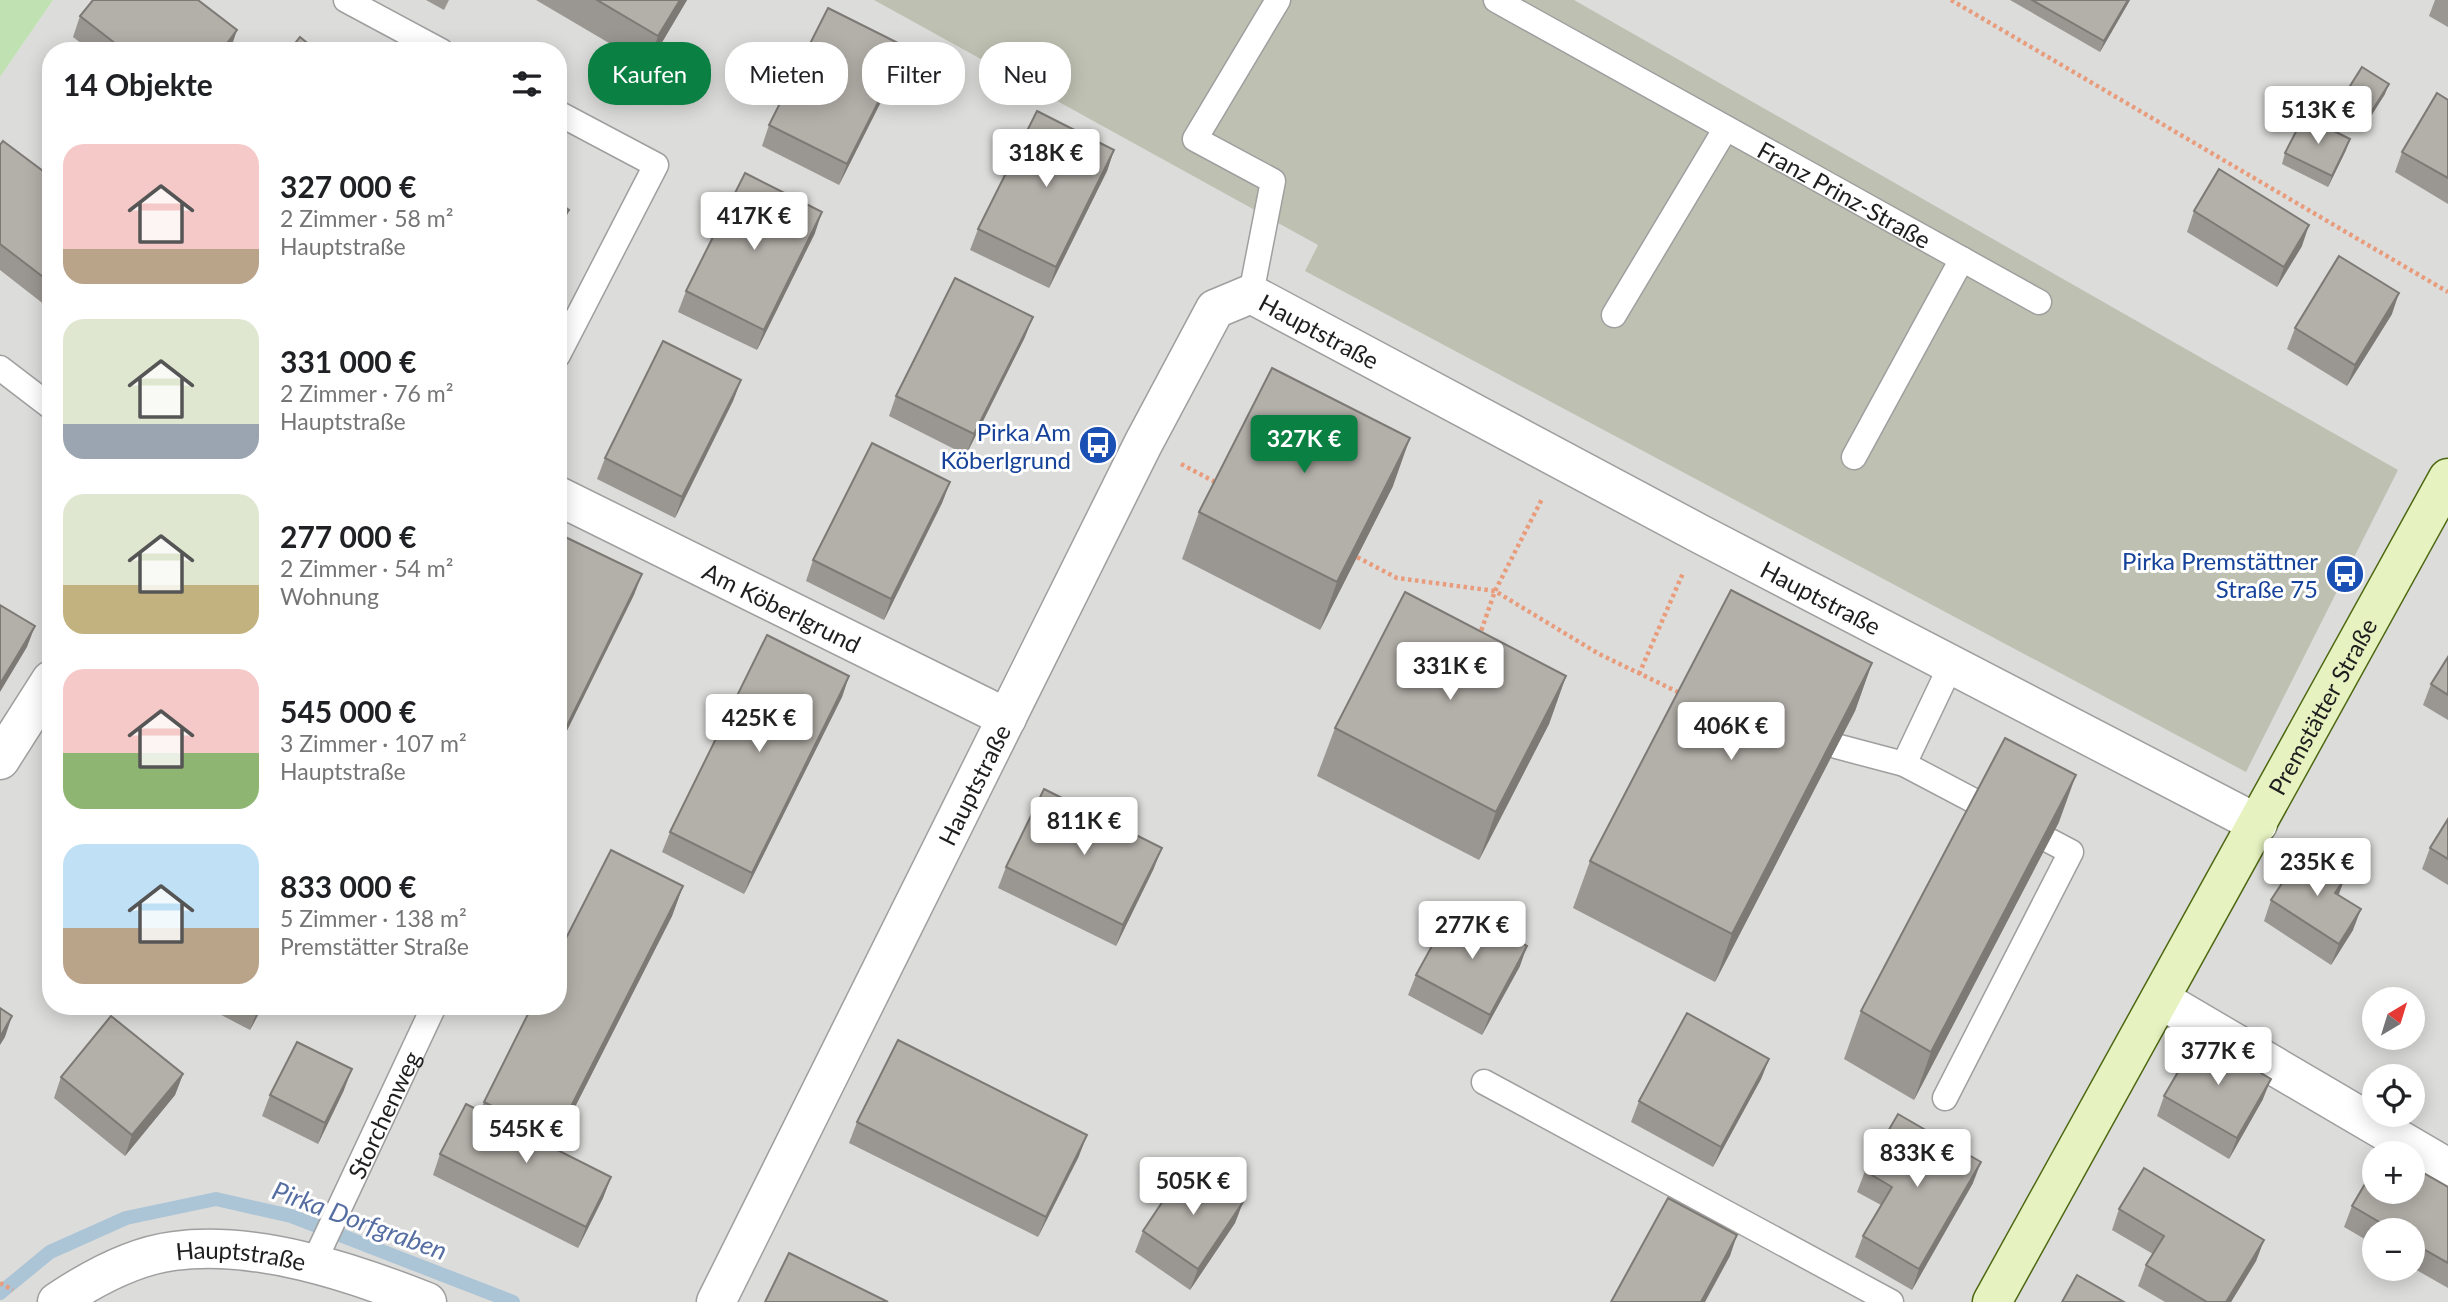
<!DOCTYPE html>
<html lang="de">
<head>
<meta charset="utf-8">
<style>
	:root { --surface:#fff; --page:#f2f2f2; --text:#202124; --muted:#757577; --accent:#0b8043 }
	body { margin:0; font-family:Lato,sans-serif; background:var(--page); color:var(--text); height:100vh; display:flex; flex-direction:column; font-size:26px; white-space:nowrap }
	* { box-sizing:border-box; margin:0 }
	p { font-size:23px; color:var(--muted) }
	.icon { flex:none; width:38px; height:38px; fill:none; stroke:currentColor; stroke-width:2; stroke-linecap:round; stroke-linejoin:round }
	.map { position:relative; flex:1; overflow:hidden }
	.panel { position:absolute; left:42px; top:42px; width:525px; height:973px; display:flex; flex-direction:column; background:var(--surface); border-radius:28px; box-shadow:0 4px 18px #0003 }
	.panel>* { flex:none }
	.banner { position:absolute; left:588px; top:42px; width:665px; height:63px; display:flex; gap:14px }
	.needle { width:46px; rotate:38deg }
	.controls { position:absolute; left:2362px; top:987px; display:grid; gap:14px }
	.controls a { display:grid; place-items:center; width:63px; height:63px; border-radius:50%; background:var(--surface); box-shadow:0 4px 18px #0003; font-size:35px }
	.price { position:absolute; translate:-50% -60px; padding:0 16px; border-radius:7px; background:#fff; color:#222; font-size:23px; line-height:46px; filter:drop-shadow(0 2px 4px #0008) }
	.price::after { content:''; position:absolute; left:50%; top:42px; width:21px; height:16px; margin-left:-10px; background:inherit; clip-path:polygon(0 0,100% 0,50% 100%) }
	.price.on { background:var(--accent); color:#fff }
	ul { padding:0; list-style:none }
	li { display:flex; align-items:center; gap:21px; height:175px; padding:0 21px }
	li span { display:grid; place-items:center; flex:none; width:196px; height:140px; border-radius:21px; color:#555 }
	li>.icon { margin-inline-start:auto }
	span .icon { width:84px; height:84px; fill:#fffc; stroke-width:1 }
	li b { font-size:30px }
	h2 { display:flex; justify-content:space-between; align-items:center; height:84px; padding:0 21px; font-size:30px }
	.tag { padding:0 24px; border-radius:28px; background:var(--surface); box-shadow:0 4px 18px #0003; font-size:24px; line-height:63px }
	.tag.on { background:var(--accent); color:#fff }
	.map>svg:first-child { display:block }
	.residential { fill:#dcdcdb; fill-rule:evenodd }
	.construction { fill:#bec1b2 }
	.grass { fill:#c0e2b2 }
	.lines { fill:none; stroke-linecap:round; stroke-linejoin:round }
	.stream { stroke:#abc4d6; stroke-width:14 }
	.lane-casing { stroke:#9f9f9f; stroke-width:27 }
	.street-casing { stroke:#9f9f9f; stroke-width:41 }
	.secondary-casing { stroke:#4e6812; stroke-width:41 }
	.path { stroke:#e99c7c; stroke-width:4.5; stroke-dasharray:3.5 3.5; stroke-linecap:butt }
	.lane { stroke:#fff; stroke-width:24 }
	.street { stroke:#fff; stroke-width:38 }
	.secondary { stroke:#e6f2c0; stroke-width:38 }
	.wall { fill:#9a9691 }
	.shaded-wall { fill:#7d7a76 }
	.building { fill:#b3afa9; stroke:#7d7a76; stroke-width:2 }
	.labels { text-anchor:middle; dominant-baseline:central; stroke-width:6; stroke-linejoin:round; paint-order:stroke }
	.street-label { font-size:24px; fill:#1e1e1e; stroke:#fff }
	.transit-label { font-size:24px; fill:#164399; stroke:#fff; text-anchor:end }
	.water-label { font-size:26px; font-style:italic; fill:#566ea2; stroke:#fff }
</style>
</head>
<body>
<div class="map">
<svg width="2448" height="1302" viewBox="0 0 2448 1302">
	<rect width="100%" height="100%" fill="#eeede6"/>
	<path class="residential" d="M53 0H2448V1302H0V77ZM51 51H558V1006H51ZM2375 999H2413V1038H2375ZM2375 1076H2413V1115H2375ZM2375 1153H2413V1192H2375ZM2375 1230H2413V1269H2375Z"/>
	<path class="construction" d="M874 0H1574L2398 470 2246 772 1305 271 1318 245Z"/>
	<path class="grass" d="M0 0H53L0 77Z"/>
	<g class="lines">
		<path class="stream" d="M0 1293 50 1252 126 1218 216 1199 291 1216 513 1302"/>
		<g class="lane-casing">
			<g id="lane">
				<path d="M346 0 441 51"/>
				<path id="s1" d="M1496 0 2039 302"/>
				<path d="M558 113 656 165 558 355"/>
				<path d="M1251 294 1273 181 1195 139 1278 0"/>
				<path d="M1614 315 1726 128"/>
				<path d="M0 368 51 407"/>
				<path d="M1854 457 1962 259"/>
				<path d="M1836 746 1904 764 2071 852 1945 1098"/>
				<path d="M1904 764 1951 665"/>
				<path d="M1484 1082 1891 1302"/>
				<path id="s2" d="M314 1262 434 1006"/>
			</g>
		</g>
		<g class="street-casing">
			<g id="street">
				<path id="s3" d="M558 496 1007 718"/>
				<path d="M0 760 51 680"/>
				<path d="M2160 999 2448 1168"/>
				<path id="s4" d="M57 1302C91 1279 133 1256 174 1251 256 1240 352 1272 427 1302"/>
				<path id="s5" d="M716 1302 1143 444 1215 309 1251 294 1700 534 2258 824"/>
			</g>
		</g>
		<g class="secondary-casing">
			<g id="secondary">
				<path id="s6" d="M1992 1302 2448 478"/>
			</g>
		</g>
		<g class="path">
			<path d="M1951 0 2448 292"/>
			<path d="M1181 464 1217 483"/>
			<path d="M1351 554 1397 578 1495 591 1599 654 1680 693"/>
			<path d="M1479 637 1495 591 1542 499"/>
			<path d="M1639 674 1683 573"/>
			<path d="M0 1283 13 1290"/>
		</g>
		<use href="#lane" class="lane"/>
		<use href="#street" class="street"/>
		<use href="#secondary" class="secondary"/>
	</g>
	<g class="wall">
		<path d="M426 0H449L444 10Z"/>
		<path d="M536 0H687L648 66Z"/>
		<path d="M2010 0H2130L2100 52Z"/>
		<path d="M2435 0H2448V27L2429 16Z"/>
		<path d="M80 16 230 51H91L73 37Z"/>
		<path d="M906 47 898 68 839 185 762 146 769 125Z"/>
		<path d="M2385 94 2362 130 2336 113 2340 102Z"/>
		<path d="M2448 100V204L2395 172 2402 152Z"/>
		<path d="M0 145 51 177 50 309 0 270Z"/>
		<path d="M1114 150 1107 171 1049 288 970 250 978 229Z"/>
		<path d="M2346 150 2328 187 2282 164 2285 153Z"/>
		<path d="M2194 211 2302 246 2277 287 2187 232Z"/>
		<path d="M815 233 757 350 678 312 686 291Z"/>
		<path d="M2392 314 2347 386 2287 349 2295 328Z"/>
		<path d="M1025 337 966 455 889 416 896 396Z"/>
		<path d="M741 380 733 401 675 518 597 479 605 458Z"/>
		<path d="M950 482 942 503 884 620 806 581 813 560Z"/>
		<path d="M1393 486 1320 630 1182 559 1199 512Z"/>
		<path d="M2448 657V720L2423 705 2431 684Z"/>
		<path d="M1872 663 1855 711 1715 982 1573 908 1590 861Z"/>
		<path d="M849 676 842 697 744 894 662 852 670 832Z"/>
		<path d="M1566 676 1549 724 1479 860 1317 776 1335 728Z"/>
		<path d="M2448 819V885L2422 869 2430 848Z"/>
		<path d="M2059 822 1914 1100 1844 1059 1861 1011Z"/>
		<path d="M1006 867 1154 868 1116 946 998 888Z"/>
		<path d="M683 886 672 916 554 1148 611 1177 603 1198 578 1248 433 1175 440 1154 480 1111 484 1102Z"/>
		<path d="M2271 900 2353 930 2331 965 2264 921Z"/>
		<path d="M1520 966 1482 1035 1408 995 1416 975Z"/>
		<path d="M204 1006H263L250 1030Z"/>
		<path d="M1769 1059 1761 1079 1713 1167 1631 1122 1639 1101Z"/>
		<path d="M183 1074 175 1095 125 1156 54 1098 61 1077Z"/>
		<path d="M344 1090 318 1144 262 1116 270 1095Z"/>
		<path d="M2164 1096 2263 1099 2229 1159 2157 1116Z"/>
		<path d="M857 1122 1079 1156 1038 1237 849 1143Z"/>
		<path d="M1865 1171 1973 1183 1912 1290 1855 1257 1863 1236 1881 1205 1857 1192Z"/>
		<path d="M2448 1187V1288L2413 1268V1230H2375V1245L2344 1227 2352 1206Z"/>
		<path d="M1243 1202 1235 1223 1190 1290 1135 1252 1143 1231Z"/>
		<path d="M2119 1209 2264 1240 2256 1261 2231 1302H2165L2138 1286 2146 1265 2153 1254 2112 1230Z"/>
	</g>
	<g class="shaded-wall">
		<path d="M680 0H687L648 66 658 36Z"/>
		<path d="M2128 0H2130L2100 52 2104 41Z"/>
		<path d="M237 30 230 51H221Z"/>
		<path d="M906 47 898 68 839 185 847 164Z"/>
		<path d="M2389 84 2385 94 2362 130 2366 120Z"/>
		<path d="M2350 139 2346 150 2328 187 2332 176Z"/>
		<path d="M1114 150 1107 171 1049 288 1056 267Z"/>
		<path d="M569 210 561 231 558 235V224Z"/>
		<path d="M822 212 815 233 757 350 764 330Z"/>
		<path d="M2309 225 2302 246 2277 287 2284 267Z"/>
		<path d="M2399 293 2392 314 2347 386 2355 365Z"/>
		<path d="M1033 317 1025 337 966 455 974 434Z"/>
		<path d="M741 380 733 401 675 518 682 497Z"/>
		<path d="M1410 438 1393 486 1320 630 1337 582Z"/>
		<path d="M950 482 942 503 884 620 891 599Z"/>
		<path d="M642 574 634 595 558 749V744Z"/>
		<path d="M35 626 27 647 0 692V684Z"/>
		<path d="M1872 663 1855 711 1715 982 1732 934Z"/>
		<path d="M849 676 842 697 744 894 752 873Z"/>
		<path d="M1566 676 1549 724 1479 860 1496 812Z"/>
		<path d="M2076 775 2059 822 1914 1100 1931 1052Z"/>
		<path d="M1162 848 1154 868 1116 946 1123 925Z"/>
		<path d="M2345 878 2337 899 2335 893Z"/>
		<path d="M683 886 672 916 544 1168 555 1138Z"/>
		<path d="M2361 909 2353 930 2331 965 2339 944Z"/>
		<path d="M1527 946 1520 966 1482 1035 1490 1015Z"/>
		<path d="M260 1006H263L250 1030 258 1009Z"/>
		<path d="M12 1016 5 1037 0 1045V1037Z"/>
		<path d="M1769 1059 1761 1079 1713 1167 1721 1147Z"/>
		<path d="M352 1069 344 1090 318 1144 325 1123Z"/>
		<path d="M183 1074 175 1095 125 1156 132 1135Z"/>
		<path d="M2271 1079 2263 1099 2229 1159 2237 1138Z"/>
		<path d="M1087 1135 1079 1156 1038 1237 1046 1217Z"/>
		<path d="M1981 1162 1973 1183 1912 1290 1919 1269Z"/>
		<path d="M611 1177 603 1198 578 1248 586 1227Z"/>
		<path d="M1243 1202 1235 1223 1190 1290 1198 1269Z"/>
		<path d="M1737 1235 1730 1256 1705 1302H1701Z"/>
		<path d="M2264 1240 2256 1261 2231 1302H2226Z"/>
	</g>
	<g class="building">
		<path d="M93 0H198L237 30 221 51H125L80 16Z"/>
		<path d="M597 0H680L658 36Z"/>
		<path d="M2032 0H2128L2104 41Z"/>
		<path d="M828 8 906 47 847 164 769 125Z"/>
		<path d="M300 37 317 51H289Z"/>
		<path d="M2362 67 2389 84 2366 120 2340 102Z"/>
		<path d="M2437 93 2448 100V178L2402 152Z"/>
		<path d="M1037 111 1114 150 1056 267 978 229Z"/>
		<path d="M2304 116 2350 139 2332 176 2285 153Z"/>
		<path d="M3 141 51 177V283L0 244V145Z"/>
		<path d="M2219 169 2309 225 2284 267 2194 211Z"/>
		<path d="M745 173 822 212 764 330 686 291Z"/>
		<path d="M558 202 569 210 558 224Z"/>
		<path d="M2339 256 2399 293 2355 365 2295 328Z"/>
		<path d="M955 278 1033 317 974 434 896 396Z"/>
		<path d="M663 341 741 380 682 497 605 458Z"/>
		<path d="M1272 368 1410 438 1337 582 1199 512Z"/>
		<path d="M872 443 950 482 891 599 813 560Z"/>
		<path d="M559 534 642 574 558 744V536Z"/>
		<path d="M1731 590 1872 663 1732 934 1590 861Z"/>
		<path d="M1405 592 1566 676 1496 812 1335 728Z"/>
		<path d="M0 605 35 626 0 684Z"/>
		<path d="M767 635 849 676 752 873 670 832Z"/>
		<path d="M2448 657V695L2431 684Z"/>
		<path d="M2005 738 2076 775 1931 1052 1861 1011Z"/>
		<path d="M1044 789 1162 848 1123 925 1006 867Z"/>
		<path d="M2448 819V859L2430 848Z"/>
		<path d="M611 850 683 886 555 1138 484 1102 532 1006H558V954Z"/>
		<path d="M2303 851 2345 878 2335 893 2361 909 2339 944 2271 900Z"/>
		<path d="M1454 906 1527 946 1490 1015 1416 975Z"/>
		<path d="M0 1008 12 1016 0 1037Z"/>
		<path d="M1687 1013 1769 1059 1721 1147 1639 1101Z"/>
		<path d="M111 1016 183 1074 132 1135 61 1077Z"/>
		<path d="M2199 1036 2271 1079 2237 1138 2164 1096Z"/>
		<path d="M898 1040 1087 1135 1046 1217 857 1122Z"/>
		<path d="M297 1042 352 1069 325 1123 270 1095Z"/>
		<path d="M466 1104 611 1177 586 1227 440 1154Z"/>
		<path d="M1898 1114 1981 1162 1919 1269 1863 1236 1892 1187 1865 1171Z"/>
		<path d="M1187 1165 1243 1202 1198 1269 1143 1231Z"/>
		<path d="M2375 1167V1192H2413V1167L2448 1187V1263L2413 1243V1230H2393L2352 1206Z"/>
		<path d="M2144 1168 2264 1240 2226 1302H2207L2146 1265 2164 1236 2119 1209Z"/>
		<path d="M1668 1198 1737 1235 1701 1302H1611Z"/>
		<path d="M789 1253 888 1302H765Z"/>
		<path d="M2077 1275 2124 1302H2062Z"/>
	</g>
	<defs>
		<g id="bus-disc" transform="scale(2.0125)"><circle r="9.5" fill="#1a4fb4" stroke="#fff"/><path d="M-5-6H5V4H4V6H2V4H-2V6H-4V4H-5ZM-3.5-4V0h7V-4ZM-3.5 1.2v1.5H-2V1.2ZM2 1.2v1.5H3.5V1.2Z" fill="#fff"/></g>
	</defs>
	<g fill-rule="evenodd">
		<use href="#bus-disc" x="1098" y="445"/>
		<use href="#bus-disc" x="2345" y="574"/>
	</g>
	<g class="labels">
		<g class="street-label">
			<text stroke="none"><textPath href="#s1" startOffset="399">Franz Prinz-Straße</textPath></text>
			<text stroke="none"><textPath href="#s5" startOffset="1228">Hauptstraße</textPath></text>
			<text stroke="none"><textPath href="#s5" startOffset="1796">Hauptstraße</textPath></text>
			<text stroke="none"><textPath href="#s3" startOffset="250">Am Köberlgrund</textPath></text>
			<text stroke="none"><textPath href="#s6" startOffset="681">Premstätter Straße</textPath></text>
			<text stroke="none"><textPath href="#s5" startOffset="578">Hauptstraße</textPath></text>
			<text stroke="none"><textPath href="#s2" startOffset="163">Storchenweg</textPath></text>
			<text stroke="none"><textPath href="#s4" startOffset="196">Hauptstraße</textPath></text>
		</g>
		<g class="transit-label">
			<text x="1071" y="431">Pirka Am<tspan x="1071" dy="28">Köberlgrund</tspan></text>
			<text x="2318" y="560">Pirka Premstättner<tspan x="2318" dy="28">Straße 75</tspan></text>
		</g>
		<g class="water-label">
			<text transform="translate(360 1220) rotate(20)">Pirka Dorfgraben</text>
		</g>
	</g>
</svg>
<div class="controls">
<a><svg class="needle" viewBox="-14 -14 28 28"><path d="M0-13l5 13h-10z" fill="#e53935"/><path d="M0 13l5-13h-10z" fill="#757577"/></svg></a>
<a><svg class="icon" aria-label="locate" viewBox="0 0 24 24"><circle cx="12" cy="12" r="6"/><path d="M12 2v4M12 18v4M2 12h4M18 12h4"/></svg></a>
<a>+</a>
<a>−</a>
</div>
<b class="price" style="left:2318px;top:146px">513K €</b>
<b class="price" style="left:1046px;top:189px">318K €</b>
<b class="price" style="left:754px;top:252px">417K €</b>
<b class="price on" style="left:1304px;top:475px">327K €</b>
<b class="price" style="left:1450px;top:702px">331K €</b>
<b class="price" style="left:759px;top:754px">425K €</b>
<b class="price" style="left:1731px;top:762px">406K €</b>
<b class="price" style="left:1084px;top:857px">811K €</b>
<b class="price" style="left:2317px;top:898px">235K €</b>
<b class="price" style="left:1472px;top:961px">277K €</b>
<b class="price" style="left:2218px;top:1087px">377K €</b>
<b class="price" style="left:526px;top:1165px">545K €</b>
<b class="price" style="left:1917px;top:1189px">833K €</b>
<b class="price" style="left:1193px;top:1217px">505K €</b>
<div class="banner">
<a class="tag on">Kaufen</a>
<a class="tag">Mieten</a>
<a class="tag">Filter</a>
<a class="tag">Neu</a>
</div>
<section class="panel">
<h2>14 Objekte<svg class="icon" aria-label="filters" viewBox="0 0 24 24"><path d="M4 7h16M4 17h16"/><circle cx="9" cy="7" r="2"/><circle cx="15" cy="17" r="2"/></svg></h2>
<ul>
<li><span style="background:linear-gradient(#f6c9c9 75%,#b9a48a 0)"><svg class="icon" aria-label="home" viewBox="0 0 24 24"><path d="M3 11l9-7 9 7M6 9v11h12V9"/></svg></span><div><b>327 000 €</b><p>2 Zimmer · 58 m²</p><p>Hauptstraße</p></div></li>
<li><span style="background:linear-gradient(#dfe7d0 75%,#9aa5b1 0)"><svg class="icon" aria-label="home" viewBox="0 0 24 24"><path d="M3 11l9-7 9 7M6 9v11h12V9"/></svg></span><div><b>331 000 €</b><p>2 Zimmer · 76 m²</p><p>Hauptstraße</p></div></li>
<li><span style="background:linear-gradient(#dfe7d0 65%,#c2b280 0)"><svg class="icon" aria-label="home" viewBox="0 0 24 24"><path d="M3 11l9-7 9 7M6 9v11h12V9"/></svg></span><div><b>277 000 €</b><p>2 Zimmer · 54 m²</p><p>Wohnung</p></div></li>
<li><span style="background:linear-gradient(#f6c9c9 60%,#8fb573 0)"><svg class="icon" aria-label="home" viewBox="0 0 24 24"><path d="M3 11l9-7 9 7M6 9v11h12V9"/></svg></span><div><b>545 000 €</b><p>3 Zimmer · 107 m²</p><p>Hauptstraße</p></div></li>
<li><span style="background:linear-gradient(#bfe0f5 60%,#b9a48a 0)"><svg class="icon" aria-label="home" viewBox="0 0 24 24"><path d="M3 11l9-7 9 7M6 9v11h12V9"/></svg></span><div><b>833 000 €</b><p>5 Zimmer · 138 m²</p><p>Premstätter Straße</p></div></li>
</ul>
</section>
</div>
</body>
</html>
